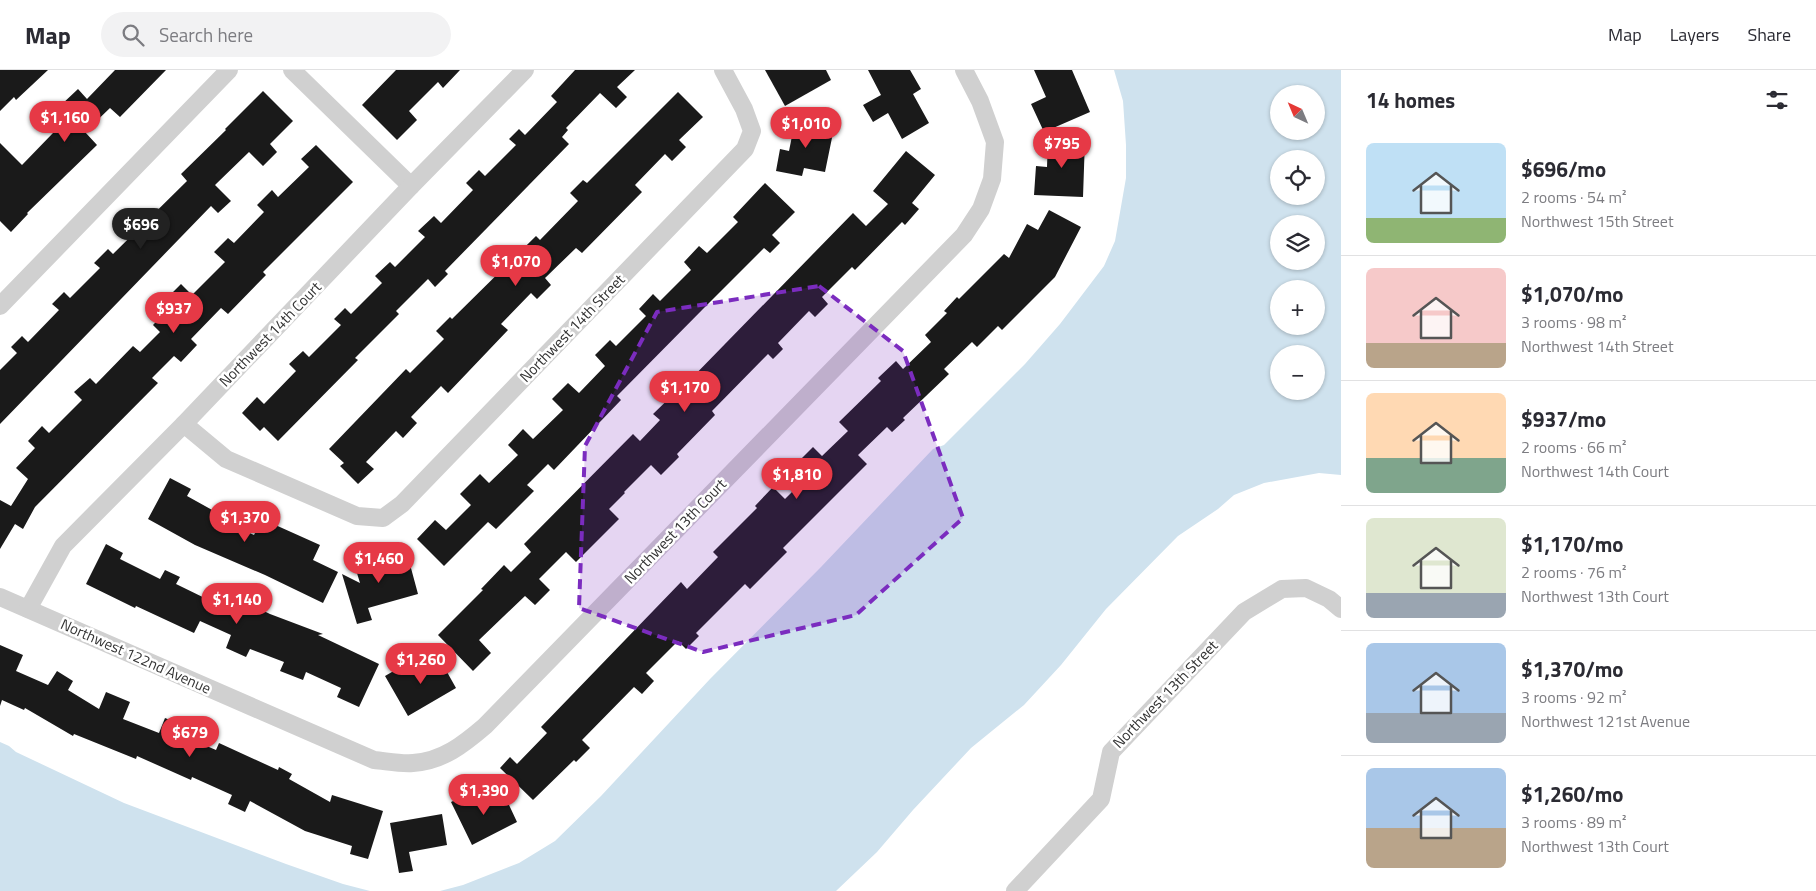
<!DOCTYPE html>
<html lang="en">
<head>
<meta charset="utf-8">
<style>
	:root { --surface:#fff; --page:#f2f2f3; --text:#2b2b33; --muted:#7c7c81; --line:#e1e1e2; --accent:#e63946 }
	body { margin:0; font-family:"Titillium Web",sans-serif; background:var(--page); color:var(--text); height:100vh; display:flex; flex-direction:column; font-size:19px; white-space:nowrap }
	* { box-sizing:border-box; margin:0 }
	p { font-size:16px; color:var(--muted) }
	.icon { flex:none; width:28px; height:28px; fill:none; stroke:currentColor; stroke-width:2; stroke-linecap:round; stroke-linejoin:round }
	.map { position:relative; flex:1; overflow:hidden }
	.details { display:flex; flex-direction:column; background:var(--surface); width:475px }
	.details>* { flex:none }
	.needle { width:32px; rotate:316deg }
	.tools { position:absolute; left:1270px; top:15px; display:grid; gap:10px }
	.tools a { display:grid; place-items:center; width:55px; height:55px; border-radius:50%; background:var(--surface); box-shadow:0 1px 4px #0004; font-size:25px }
	.price { position:absolute; translate:-50% -42px; padding:0 11px; border-radius:18px; background:var(--accent); color:#fff; font-size:16px; line-height:32px; filter:drop-shadow(0 1px 2px #0008) }
	.price::after { content:''; position:absolute; left:50%; top:30px; width:15px; height:11px; margin-left:-8px; background:inherit; clip-path:polygon(0 0,100% 0,50% 100%) }
	.price.on { background:#222; color:#fff }
	ul { padding:0; list-style:none }
	li { display:flex; align-items:center; gap:15px; height:125px; padding:0 25px }
	li+li { border-top:1px solid var(--line) }
	li span { display:grid; place-items:center; flex:none; width:140px; height:100px; border-radius:8px; color:#555 }
	li>.icon { margin-inline-start:auto }
	span .icon { width:60px; height:60px; fill:#fffc; stroke-width:1 }
	li b { font-size:21px }
	h2 { display:flex; justify-content:space-between; align-items:center; height:60px; padding:0 25px; font-size:21px }
	header { display:flex; align-items:center; gap:30px; box-sizing:border-box; height:70px; padding:0 25px; background:var(--surface); border-bottom:1px solid var(--line) }
	header strong { font-size:24px }
	nav { display:flex; gap:28px; margin-inline-start:auto; font-size:18px }
	.search { width:350px; height:45px; background:var(--page); display:flex; align-items:center; gap:12px; box-sizing:border-box; padding:0 18px; border-radius:28px; color:var(--muted); font-size:19px }
	main { display:flex; flex:1; min-height:0 }
	.map>svg:first-child { display:block }
	.water { fill:#cfe2ee; fill-rule:evenodd }
	.building { fill:#1a1a1a }
	.lines { fill:none; stroke-linecap:round; stroke-linejoin:round }
	.minor { stroke:#d0d0d0; stroke-width:18 }
	.marked { fill:#7b2cbf; fill-opacity:0.2; stroke:#7b2cbf; stroke-width:4; stroke-dasharray:10 6; stroke-linejoin:round }
	.labels { text-anchor:middle; dominant-baseline:central; stroke-width:5; stroke-linejoin:round; paint-order:stroke }
	.street-label { font-size:15px; fill:#333; stroke:#fff }
</style>
</head>
<body>
<header>
<strong>Map</strong>
<div class="search"><svg class="icon" aria-label="search" viewBox="0 0 24 24"><circle cx="10" cy="10" r="6"/><path d="M15 15l6 6"/></svg>Search here</div>
<nav><a>Map</a><a>Layers</a><a>Share</a></nav>
</header>
<main>
<div class="map">
<svg width="1341" height="821" viewBox="0 0 1341 821">
	<rect width="100%" height="100%" fill="#fff"/>
	<g class="water">
		<path d="M1114 0H1341V405L1319 403 1264 413 1234 425 1218 439 1178 466 1106 539 1061 595 1024 635 971 678 913 740 877 782 836 821H440L463 815 519 793 555 771 601 726 710 609 821 497 933 379 944 375 1025 294 1060 254 1104 196 1115 171 1126 108V75L1123 31ZM1279 24H1316V61H1279ZM1279 89H1316V126H1279ZM1279 154H1316V191H1279ZM1279 219H1316V256H1279ZM1279 284H1316V321H1279Z"/>
		<path d="M0 672 9 676 16 682 124 733 286 794 343 814 370 821H0Z"/>
	</g>
	<g class="building">
		<path d="M0 0H48L16 30 14 27 0 41Z"/>
		<path d="M115 0H166L120 47 110 38 85 62 97 75 27 143 28 144 11 162 0 151V73L22 95 53 63 43 52 78 19 87 29Z"/>
		<path d="M396 0H460L443 18 438 12 409 41 417 50 397 70 362 35Z"/>
		<path d="M575 0H635L617 17 627 27 616 38 600 23 566 58 568 60 562 67 569 74 445 201 448 204 435 217 428 209 396 241 399 244 355 288 358 290 278 371 264 357 260 361 242 343 257 327 264 334 296 301 289 294 303 281 309 287 341 255 334 249 345 238 351 244 382 213 375 206 390 192 395 197 425 167 418 161 434 146 441 153 473 120 466 113 479 100 485 106 516 75 509 69 519 59 525 65 557 32 551 26Z"/>
		<path d="M765 0H826L831 10 785 36Z"/>
		<path d="M868 0H910L921 19 913 24 929 53 902 69 888 43 873 52 863 35 881 25Z"/>
		<path d="M1034 0H1072L1090 42 1044 62 1031 34 1046 27Z"/>
		<path d="M263 21 293 51 270 74 277 82 263 96 249 82 215 115 231 131 218 143 211 136 0 354V300L17 283 11 277 22 266 28 272 59 240 52 234 64 222 70 228 100 198 94 193 108 179 113 184 187 111 181 104 226 60 225 59Z"/>
		<path d="M678 22 703 47 679 70 686 77 672 91 665 84 635 115 642 122 582 183 576 178 545 208 551 215 537 229 531 223 501 254 508 260 448 323 441 316 411 347 417 353 403 368 396 361 366 392 374 399 358 414 340 396 344 393 329 379 406 299 410 303 444 269 436 261 450 247 452 249 536 166 540 170 578 131 570 123 583 110 587 113Z"/>
		<path d="M795 51 834 58 825 102 804 98 802 106 776 101 780 79 789 81Z"/>
		<path d="M1048 68 1085 69 1083 127 1034 125 1036 96 1047 97Z"/>
		<path d="M316 75 353 112 263 202 266 205 228 244 221 238 191 269 197 275 181 292 174 286 152 308 158 313 35 437 23 459 15 454 0 479V430L11 436 28 409 16 398 35 378 28 371 42 356 49 363 82 330 74 322 90 308 96 314 133 276 140 282 160 262 153 255 176 231 170 225 181 214 192 225 225 192 214 182 228 168 234 173 264 142 257 135 272 120 278 127 309 97 301 89Z"/>
		<path d="M906 81 935 105 912 133 919 139 905 155 902 152 855 200 852 197 822 227 828 234 815 247 809 241 778 273 783 279 773 289 768 284 712 341 715 345 677 384 679 387 661 405 651 395 624 422 625 423 609 439 619 449 576 492 566 482 539 509 550 520 535 535 525 526 479 570 491 583 473 601 438 565 483 520 481 519 504 495 511 502 531 482 524 474 633 364 640 371 660 350 653 344 684 314 685 315 853 143 866 156 888 134 873 121Z"/>
		<path d="M765 113 795 142 772 165 780 173 770 183 764 178 703 239 617 326 621 330 554 400 548 394 527 415 534 421 496 459 488 452 444 496 417 469 435 450 446 460 471 435 460 424 480 404 489 413 518 385 508 375 523 359 533 369 563 340 552 329 568 313 579 323 605 296 595 285 610 270 616 276 646 246 639 239 653 224 660 231 691 200 684 192 699 176 707 183 738 152 733 147Z"/>
		<path d="M1049 140 1081 157 1055 207 1002 260 998 256 977 277 972 272 944 299 949 304 903 348 905 350 892 362 887 357 858 385 867 394 783 478 787 482 750 519 745 514 696 563 699 566 686 579 678 571 646 603 654 611 642 624 634 617 582 670 590 678 576 692 574 690 533 730 500 698 510 687 517 694 547 663 541 657 681 512 687 519 718 487 713 482 757 438 755 436 773 417 785 429 809 405 797 393 813 377 822 386 848 361 839 352 881 311 878 308 896 291 903 299 931 272 925 265 947 243 944 241 957 227 959 229 1004 184 1009 188 1027 154 1038 160Z"/>
		<path d="M170 408 191 419 187 426 214 441 211 446 254 465 262 449 320 475 313 490 338 502 323 533 265 505 195 475 148 449Z"/>
		<path d="M106 474 123 483 120 489 160 509 165 500 180 507 176 514 219 535 225 522 270 544 323 564 318 565 379 594 359 637 337 627 341 618 306 602 303 610 280 601 284 592 250 579 246 587 226 578 231 565 200 551 194 563 136 536 135 538 86 514Z"/>
		<path d="M378 482 382 495 408 487 418 524 368 538 372 550 357 554 342 504 360 513 353 490Z"/>
		<path d="M0 575 23 585 16 601 48 615 57 601 73 611 68 620 99 639 106 622 130 632 123 649 159 663 165 648 180 654 176 663 216 680 219 673 278 700 279 697 292 704 289 709 330 732 332 725 383 741 368 789 350 784 352 776 305 761 250 731 245 742 228 734 232 725 192 707 191 710 137 686 136 689 74 664 73 666 25 638 24 640 2 630 0 636Z"/>
		<path d="M438 586 456 618 408 646 385 606 404 595 408 603Z"/>
		<path d="M502 720 517 752 472 775 451 732 470 723 475 733Z"/>
		<path d="M442 744 447 775 409 782 413 801 399 803 390 753Z"/>
	</g>
	<g class="lines">
		<g class="minor">
			<path d="M292 0 411 116"/>
			<path d="M0 236 229 0"/>
			<path d="M184 354 226 389 357 446 383 448 402 434 745 79 752 61 744 39 723 0"/>
			<path d="M0 527 374 690C386 691 400 694 413 693 443 691 464 674 485 656L964 165 981 139 992 109 995 72 980 31 964 0"/>
			<path d="M28 539 63 476 184 354 411 116 525 0"/>
			<path d="M1015 821 1101 729 1111 682 1244 542 1282 519 1306 518 1329 529 1341 539"/>
		</g>
	</g>
	<path class="marked" d="M819 216 903 281 963 448 856 545 703 582 579 538 585 376 657 242Z"/>
	<g class="labels">
		<g class="street-label">
			<text transform="translate(572 258) rotate(-46)">Northwest 14th Street</text>
			<text transform="translate(270 264) rotate(-46)">Northwest 14th Court</text>
			<text transform="translate(675 461) rotate(-46)">Northwest 13th Court</text>
			<text transform="translate(136 586) rotate(24)">Northwest 122nd Avenue</text>
			<text transform="translate(1165 624) rotate(-46)">Northwest 13th Street</text>
		</g>
	</g>
</svg>
<div class="tools">
<a><svg class="needle" viewBox="-14 -14 28 28"><path d="M0-13l5 13h-10z" fill="#e53935"/><path d="M0 13l5-13h-10z" fill="#7c7c81"/></svg></a>
<a><svg class="icon" aria-label="locate" viewBox="0 0 24 24"><circle cx="12" cy="12" r="6"/><path d="M12 2v4M12 18v4M2 12h4M18 12h4"/></svg></a>
<a><svg class="icon" aria-label="layers" viewBox="0 0 24 24"><path d="M12 4l9 5-9 5-9-5zM3 14l9 5 9-5"/></svg></a>
<a>+</a>
<a>−</a>
</div>
<b class="price" style="left:65px;top:73px">$1,160</b>
<b class="price" style="left:806px;top:79px">$1,010</b>
<b class="price" style="left:1062px;top:99px">$795</b>
<b class="price on" style="left:141px;top:180px">$696</b>
<b class="price" style="left:516px;top:217px">$1,070</b>
<b class="price" style="left:174px;top:264px">$937</b>
<b class="price" style="left:685px;top:343px">$1,170</b>
<b class="price" style="left:797px;top:430px">$1,810</b>
<b class="price" style="left:245px;top:473px">$1,370</b>
<b class="price" style="left:379px;top:514px">$1,460</b>
<b class="price" style="left:237px;top:555px">$1,140</b>
<b class="price" style="left:421px;top:615px">$1,260</b>
<b class="price" style="left:190px;top:688px">$679</b>
<b class="price" style="left:484px;top:746px">$1,390</b>
</div>
<section class="details">
<h2>14 homes<svg class="icon" aria-label="filters" viewBox="0 0 24 24"><path d="M4 7h16M4 17h16"/><circle cx="9" cy="7" r="2"/><circle cx="15" cy="17" r="2"/></svg></h2>
<ul>
<li><span style="background:linear-gradient(#bfe0f5 75%,#8fb573 0)"><svg class="icon" aria-label="home" viewBox="0 0 24 24"><path d="M3 11l9-7 9 7M6 9v11h12V9"/></svg></span><div><b>$696/mo</b><p>2 rooms · 54 m²</p><p>Northwest 15th Street</p></div></li>
<li><span style="background:linear-gradient(#f6c9c9 75%,#b9a48a 0)"><svg class="icon" aria-label="home" viewBox="0 0 24 24"><path d="M3 11l9-7 9 7M6 9v11h12V9"/></svg></span><div><b>$1,070/mo</b><p>3 rooms · 98 m²</p><p>Northwest 14th Street</p></div></li>
<li><span style="background:linear-gradient(#ffd9b3 65%,#7fa58c 0)"><svg class="icon" aria-label="home" viewBox="0 0 24 24"><path d="M3 11l9-7 9 7M6 9v11h12V9"/></svg></span><div><b>$937/mo</b><p>2 rooms · 66 m²</p><p>Northwest 14th Court</p></div></li>
<li><span style="background:linear-gradient(#dfe7d0 75%,#9aa5b1 0)"><svg class="icon" aria-label="home" viewBox="0 0 24 24"><path d="M3 11l9-7 9 7M6 9v11h12V9"/></svg></span><div><b>$1,170/mo</b><p>2 rooms · 76 m²</p><p>Northwest 13th Court</p></div></li>
<li><span style="background:linear-gradient(#a9c7e8 70%,#9aa5b1 0)"><svg class="icon" aria-label="home" viewBox="0 0 24 24"><path d="M3 11l9-7 9 7M6 9v11h12V9"/></svg></span><div><b>$1,370/mo</b><p>3 rooms · 92 m²</p><p>Northwest 121st Avenue</p></div></li>
<li><span style="background:linear-gradient(#a9c7e8 60%,#b9a48a 0)"><svg class="icon" aria-label="home" viewBox="0 0 24 24"><path d="M3 11l9-7 9 7M6 9v11h12V9"/></svg></span><div><b>$1,260/mo</b><p>3 rooms · 89 m²</p><p>Northwest 13th Court</p></div></li>
</ul>
</section>
</main>
</body>
</html>
